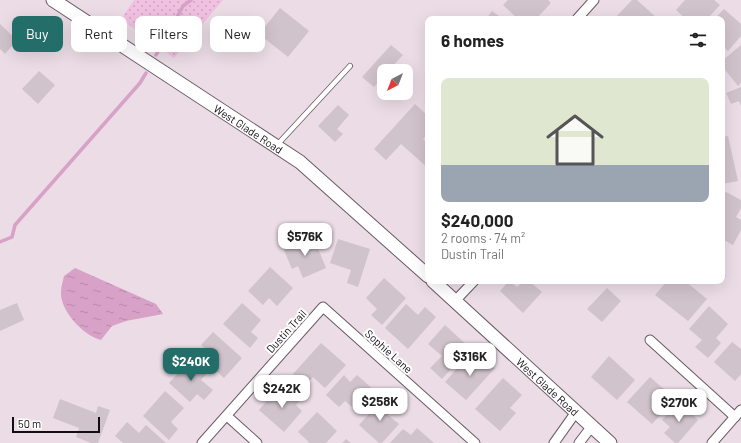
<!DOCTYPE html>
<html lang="en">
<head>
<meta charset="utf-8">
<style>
	:root { --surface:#fff; --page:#f6f6f6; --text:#222; --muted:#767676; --accent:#246e69 }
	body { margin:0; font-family:Barlow,sans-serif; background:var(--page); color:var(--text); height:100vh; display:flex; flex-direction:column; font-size:15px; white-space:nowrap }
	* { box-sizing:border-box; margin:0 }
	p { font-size:13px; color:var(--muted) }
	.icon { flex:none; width:22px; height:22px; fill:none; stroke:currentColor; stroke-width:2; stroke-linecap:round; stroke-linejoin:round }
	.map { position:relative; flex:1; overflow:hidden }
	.details { position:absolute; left:425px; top:16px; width:300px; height:268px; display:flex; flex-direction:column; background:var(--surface); border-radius:8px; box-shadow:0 4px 16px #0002 }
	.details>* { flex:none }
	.top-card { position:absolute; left:12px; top:16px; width:353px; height:36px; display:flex; gap:8px }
	.needle { width:26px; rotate:222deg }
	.buttons { position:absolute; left:377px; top:64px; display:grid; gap:8px }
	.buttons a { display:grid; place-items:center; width:36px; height:36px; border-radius:8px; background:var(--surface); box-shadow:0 4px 16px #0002; font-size:20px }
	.scale { position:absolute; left:12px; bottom:10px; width:88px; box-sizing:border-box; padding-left:4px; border:2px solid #120d10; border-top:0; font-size:11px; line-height:14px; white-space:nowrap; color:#120d10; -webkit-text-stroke:3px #fff; paint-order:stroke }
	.price { position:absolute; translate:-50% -34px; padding:0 9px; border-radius:8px; background:#fff; color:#222; font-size:13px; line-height:26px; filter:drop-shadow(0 1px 2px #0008) }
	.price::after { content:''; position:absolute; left:50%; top:24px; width:12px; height:9px; margin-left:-6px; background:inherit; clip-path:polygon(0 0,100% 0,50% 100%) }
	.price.current { background:var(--accent); color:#fff }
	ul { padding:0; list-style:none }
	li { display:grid; align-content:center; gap:8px; height:212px; padding:0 16px }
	li span { display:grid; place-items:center; height:124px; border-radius:8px; color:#555 }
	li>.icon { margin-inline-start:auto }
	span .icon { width:72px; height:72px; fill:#fffc; stroke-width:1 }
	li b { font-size:17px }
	h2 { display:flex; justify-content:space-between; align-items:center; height:48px; padding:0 16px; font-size:17px }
	.pill { padding:0 14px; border-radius:8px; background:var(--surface); box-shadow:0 4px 16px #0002; font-size:14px; line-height:36px }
	.pill.current { background:var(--accent); color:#fff }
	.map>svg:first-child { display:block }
	.park { fill:url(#park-dots) }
	.water { fill:url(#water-ripples) }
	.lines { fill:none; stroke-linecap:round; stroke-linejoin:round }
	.stream { stroke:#d8a1c8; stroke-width:3.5 }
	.building { fill:#d1c3cc }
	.service-casing { stroke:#685b64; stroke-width:6 }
	.minor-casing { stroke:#685b64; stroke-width:11 }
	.secondary-casing { stroke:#685b64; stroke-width:15 }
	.service { stroke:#fff; stroke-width:4.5 }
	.minor { stroke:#fff; stroke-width:9 }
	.secondary { stroke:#fff; stroke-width:13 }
	.labels { text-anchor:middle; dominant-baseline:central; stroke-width:4; stroke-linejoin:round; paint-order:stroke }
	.street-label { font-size:11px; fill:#120d10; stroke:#fff }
</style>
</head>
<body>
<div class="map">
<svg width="741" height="443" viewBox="0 0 741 443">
	<defs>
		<pattern id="park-dots" width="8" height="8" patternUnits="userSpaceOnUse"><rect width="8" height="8" fill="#f1c1e2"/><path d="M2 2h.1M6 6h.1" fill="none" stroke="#cea5c1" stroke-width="1.8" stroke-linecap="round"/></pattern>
		<pattern id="water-ripples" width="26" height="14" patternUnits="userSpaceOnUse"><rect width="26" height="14" fill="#d8a1c8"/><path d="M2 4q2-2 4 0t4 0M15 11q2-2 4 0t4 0" fill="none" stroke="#b889ab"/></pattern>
	</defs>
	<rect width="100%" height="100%" fill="#ebdce6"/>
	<path class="park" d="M134 0H223L174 58 121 19Z"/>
	<path class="water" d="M75 268 156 304 163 314 126 321 112 326 101 340C84 336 60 311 61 292 61 286 63 281 64 276Z"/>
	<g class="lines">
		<g class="stream">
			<path d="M156 55 183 6 191 0"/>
			<path d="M0 242 12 237 15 225 140 83 146 73"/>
		</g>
	</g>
	<g class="building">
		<path d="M508 0H548L551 3 536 19H518L503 5Z"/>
		<path d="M632 0H637L658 19H614Z"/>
		<path d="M685 0H714L720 5 707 19H686L676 10Z"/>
		<path d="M280 8 309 31 288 57 259 34Z"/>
		<path d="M724 9 741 24V36L728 51 722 46V19H714Z"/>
		<path d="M492 11 503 19H486Z"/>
		<path d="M0 24 17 40 5 54 0 49Z"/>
		<path d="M391 45 403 55 388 71H384V76L374 87 362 77Z"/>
		<path d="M741 45V83L738 86 722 66V61Z"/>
		<path d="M39 71 55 85 38 104 22 89Z"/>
		<path d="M741 87V106L739 101 731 104 726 93Z"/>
		<path d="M415 104 428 116V134L423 139 428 144V168L401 144 386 160 374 149Z"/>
		<path d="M338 105 349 115 337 129 343 134 335 142 318 126Z"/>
		<path d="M728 136 738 181 722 184V137Z"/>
		<path d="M724 191 741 200V208L736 217 741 220V230L733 245 722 239V195Z"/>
		<path d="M313 236 326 268 303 278 298 266 292 269 283 248Z"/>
		<path d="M338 239 370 249 358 287 347 283 351 270 330 263Z"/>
		<path d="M270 267 293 288 277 306 269 298 263 305 248 291Z"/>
		<path d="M722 269 726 276 722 278Z"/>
		<path d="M384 278 406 298 382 325 371 315 377 309 366 298Z"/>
		<path d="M509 281 517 287 523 281H529L542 292 523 313 500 291Z"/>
		<path d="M667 281H685L707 299 688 321 655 295Z"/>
		<path d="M707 281H715L708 284Z"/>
		<path d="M607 288 621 301 602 322 587 309Z"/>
		<path d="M17 303 24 320 0 331V310Z"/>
		<path d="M242 303 261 320 251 332 258 338 250 348 223 324Z"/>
		<path d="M406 304 418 315 425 307 436 317 408 349 385 328Z"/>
		<path d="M709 306 728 324 716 338 721 343 708 358 695 347 702 340 689 329Z"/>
		<path d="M445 325 470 348 442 379 430 368 442 356 428 344Z"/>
		<path d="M213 332 242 358 224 378 203 359 210 352 201 345Z"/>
		<path d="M732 342 741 349V374L735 381 714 362Z"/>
		<path d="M321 343 346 365 325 388 313 377 306 385 293 374Z"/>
		<path d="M482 356 495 368 466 400 445 382 462 363 470 369Z"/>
		<path d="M609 356 635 380 617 400 591 377Z"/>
		<path d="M191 359 207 373 201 380 213 390 204 400 197 394 190 402 169 383Z"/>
		<path d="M344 375 350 382 357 375 375 391 357 411 345 401 339 407 326 395Z"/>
		<path d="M650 377 675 399 652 424 627 402Z"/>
		<path d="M503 378 522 395 510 408 516 413 500 431 475 409Z"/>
		<path d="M290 388 302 398 296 405 302 411 284 432 259 410 277 389 284 395Z"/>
		<path d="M165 391 184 408 171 422 178 429 169 440 143 416Z"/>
		<path d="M383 398 395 408 388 415 399 424 382 443H379L359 425Z"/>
		<path d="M60 399 96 413 98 406 110 410 98 443H91L76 437 79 428 53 418Z"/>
		<path d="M679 402 698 420 678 443H675L664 433 670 427 662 420Z"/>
		<path d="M317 412 337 431 326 443H308L309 442 298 432Z"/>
		<path d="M127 422 139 433 146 425 166 443H123L115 436Z"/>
		<path d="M417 428 434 443H390L403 429 411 435Z"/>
		<path d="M346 439 351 443H342Z"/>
	</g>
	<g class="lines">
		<g class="service-casing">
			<path id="service" d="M277 145 350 66"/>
		</g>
		<g class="minor-casing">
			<g id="minor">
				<path d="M577 19 594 0"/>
				<path d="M455 301 474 281"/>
				<path d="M650 340 735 417"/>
				<path d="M227 416 257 443"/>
				<path d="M202 443 323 307 475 443"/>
				<path d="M554 443 576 412"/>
				<path d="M579 443 592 426"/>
				<path d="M712 443 741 410"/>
			</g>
		</g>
		<g class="secondary-casing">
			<g id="secondary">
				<path id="s1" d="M53 0 300 162 428 276"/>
				<path id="s2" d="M433 281 610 443"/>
			</g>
		</g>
		<use href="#service" class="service"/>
		<use href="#minor" class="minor"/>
		<use href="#secondary" class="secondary"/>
	</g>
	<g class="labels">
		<g class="street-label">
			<text stroke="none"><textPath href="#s1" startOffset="234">West Glade Road</textPath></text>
			<text transform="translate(286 331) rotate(-48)">Dustin Trail</text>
			<text transform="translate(389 351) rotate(42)">Sophie Lane</text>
			<text stroke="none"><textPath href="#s2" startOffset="156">West Glade Road</textPath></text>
		</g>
	</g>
</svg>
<div class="buttons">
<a><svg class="needle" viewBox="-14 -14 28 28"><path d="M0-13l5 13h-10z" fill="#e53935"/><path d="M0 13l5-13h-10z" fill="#767676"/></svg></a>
</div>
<div class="scale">50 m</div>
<b class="price" style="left:305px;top:257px">$576K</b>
<b class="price" style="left:470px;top:377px">$316K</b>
<b class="price current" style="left:191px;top:382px">$240K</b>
<b class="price" style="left:282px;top:409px">$242K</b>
<b class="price" style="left:380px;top:422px">$258K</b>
<b class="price" style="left:679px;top:423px">$270K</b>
<div class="top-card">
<a class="pill current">Buy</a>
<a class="pill">Rent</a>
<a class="pill">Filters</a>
<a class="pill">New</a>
</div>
<section class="details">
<h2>6 homes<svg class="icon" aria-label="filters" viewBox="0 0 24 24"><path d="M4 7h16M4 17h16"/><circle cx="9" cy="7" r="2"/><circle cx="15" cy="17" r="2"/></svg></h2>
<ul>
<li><span style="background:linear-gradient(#dfe7d0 70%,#9aa5b1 0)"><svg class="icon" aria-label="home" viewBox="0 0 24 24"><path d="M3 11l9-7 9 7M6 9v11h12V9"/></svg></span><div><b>$240,000</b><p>2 rooms · 74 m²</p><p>Dustin Trail</p></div></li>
</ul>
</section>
</div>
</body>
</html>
